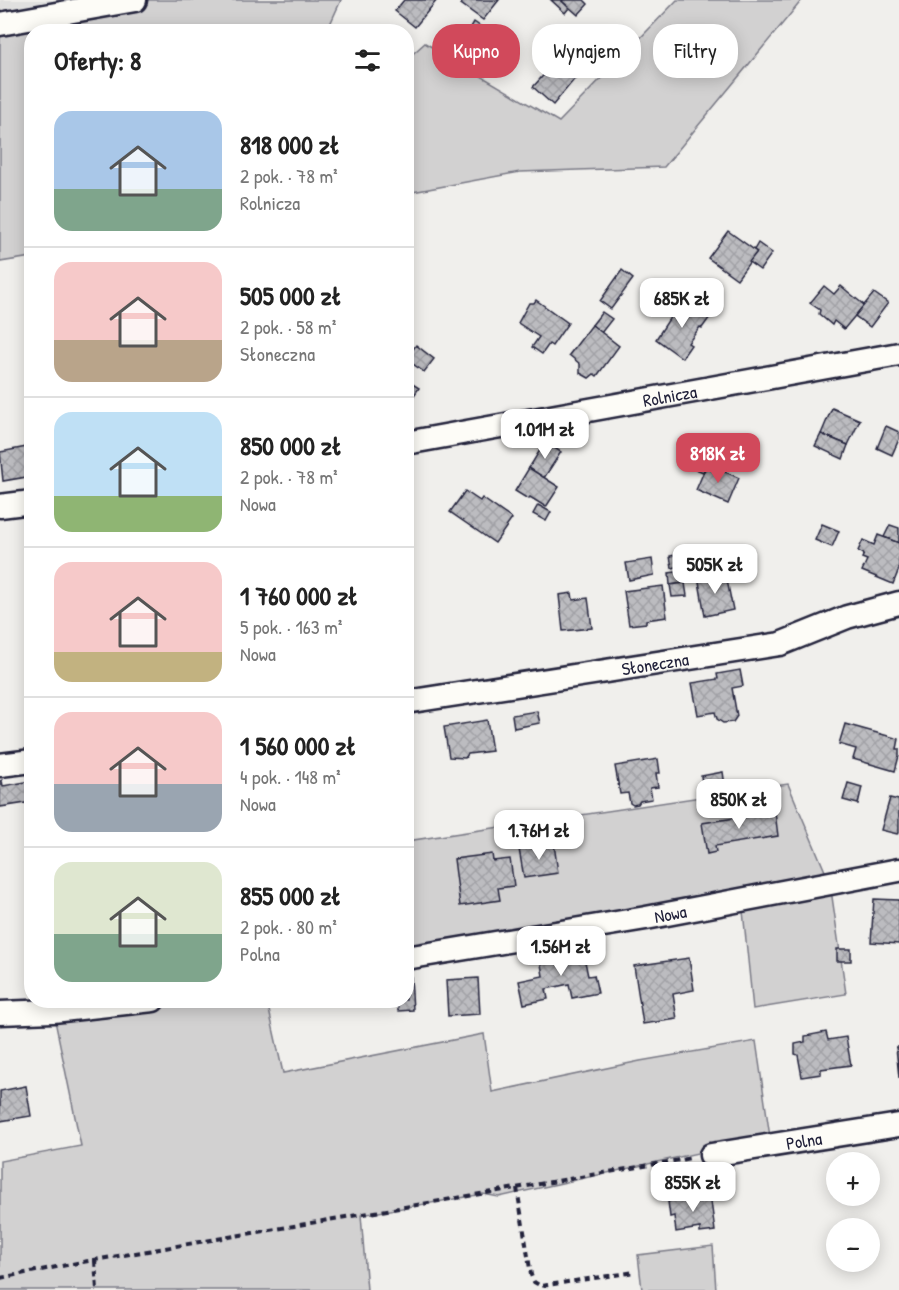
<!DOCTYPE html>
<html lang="pl">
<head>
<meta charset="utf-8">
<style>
	:root { --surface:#fff; --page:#f2f2f2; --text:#222; --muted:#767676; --line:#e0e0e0; --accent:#d1495b }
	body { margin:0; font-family:"Patrick Hand",sans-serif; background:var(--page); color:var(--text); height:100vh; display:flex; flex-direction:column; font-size:22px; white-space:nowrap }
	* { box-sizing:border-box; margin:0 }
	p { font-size:20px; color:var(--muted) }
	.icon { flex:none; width:33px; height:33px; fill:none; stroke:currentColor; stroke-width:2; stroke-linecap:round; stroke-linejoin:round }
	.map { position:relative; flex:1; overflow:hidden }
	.details { position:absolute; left:24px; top:24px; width:390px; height:984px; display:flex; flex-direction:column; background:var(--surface); border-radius:24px; box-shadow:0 3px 15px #0003 }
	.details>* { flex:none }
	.hud { position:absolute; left:432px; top:24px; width:376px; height:54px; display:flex; gap:12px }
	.fabs { position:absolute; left:826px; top:1152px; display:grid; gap:12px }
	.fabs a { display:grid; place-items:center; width:54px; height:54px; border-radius:50%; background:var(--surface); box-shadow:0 3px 15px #0003; font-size:30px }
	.price { position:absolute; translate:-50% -51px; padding:0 14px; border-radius:12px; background:#fff; color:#222; font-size:20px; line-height:39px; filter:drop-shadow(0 2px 3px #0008) }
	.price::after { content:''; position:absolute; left:50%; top:36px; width:18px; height:14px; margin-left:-9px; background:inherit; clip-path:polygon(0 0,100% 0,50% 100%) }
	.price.current { background:var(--accent); color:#fff }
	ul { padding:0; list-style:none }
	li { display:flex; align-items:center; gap:18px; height:150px; padding:0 30px }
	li+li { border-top:2px solid var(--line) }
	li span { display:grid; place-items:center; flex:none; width:168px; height:120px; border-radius:18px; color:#555 }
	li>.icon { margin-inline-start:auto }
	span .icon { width:72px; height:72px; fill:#fffc; stroke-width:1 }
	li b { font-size:26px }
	h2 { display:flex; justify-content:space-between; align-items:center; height:72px; padding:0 30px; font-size:26px }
	.pill { padding:0 21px; border-radius:24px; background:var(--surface); box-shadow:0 3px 15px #0003; font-size:21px; line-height:54px }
	.pill.current { background:var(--accent); color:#fff }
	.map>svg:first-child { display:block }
	.built { fill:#e0e0df }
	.green { fill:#d2d1d1; stroke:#7a7a86; stroke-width:1.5 }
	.building { fill:url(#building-cross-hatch); stroke:#22223b; stroke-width:1.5 }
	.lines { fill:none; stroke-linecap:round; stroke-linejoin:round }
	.minor-casing { stroke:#22223b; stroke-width:27 }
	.path { stroke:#22223b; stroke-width:4; stroke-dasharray:6 4.5; stroke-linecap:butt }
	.minor { stroke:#fdfcf7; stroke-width:22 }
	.labels { text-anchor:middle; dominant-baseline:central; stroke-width:6; stroke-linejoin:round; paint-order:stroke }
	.street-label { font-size:18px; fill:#22223b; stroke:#fdfcf7 }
</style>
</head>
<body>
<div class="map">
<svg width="899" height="1290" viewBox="0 0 899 1290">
	<defs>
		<pattern id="building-cross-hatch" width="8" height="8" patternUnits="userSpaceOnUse" patternTransform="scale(1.5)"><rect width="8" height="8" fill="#bcbcc0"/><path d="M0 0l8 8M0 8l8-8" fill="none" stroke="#a1a1a6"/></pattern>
	</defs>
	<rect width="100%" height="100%" fill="#f0efec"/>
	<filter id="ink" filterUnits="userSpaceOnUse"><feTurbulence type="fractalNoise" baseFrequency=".0167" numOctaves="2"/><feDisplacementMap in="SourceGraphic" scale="12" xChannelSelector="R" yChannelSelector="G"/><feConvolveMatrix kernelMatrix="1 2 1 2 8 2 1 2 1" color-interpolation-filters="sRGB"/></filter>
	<g filter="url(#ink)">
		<path class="built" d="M0 0H135L0 24Z"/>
		<g class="green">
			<path d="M135 0H341L327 31 32 32 31 257 0 262V24Z"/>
			<path d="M677 0H802L664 167 520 172 407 193V59L425 43 559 122Z"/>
			<path d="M788 784 830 883 846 994 753 1009 742 901 407 958V841Z"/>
			<path d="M130 1001H267L283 1073 484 1034 492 1092 640 1061 756 1041 770 1137 499 1197 483 1194 361 1215 367 1290H0V1161L81 1146 53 1011Z"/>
			<path d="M713 1246 716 1290H642L638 1255Z"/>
		</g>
		<g class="building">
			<path d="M404 0H437L415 27 395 11Z"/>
			<path d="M464 0H499L483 20 461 4Z"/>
			<path d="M551 0H563L562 1 569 8 565 13Z"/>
			<path d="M563 0H584L588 4 578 15 562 1Z"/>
			<path d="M474 22 487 31 479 42 467 34Z"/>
			<path d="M570 49 587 64 553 105 533 87 556 61 558 63Z"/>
			<path d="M728 231 757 252 737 279 708 258Z"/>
			<path d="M758 243 772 253 760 270 749 262 757 252 754 250Z"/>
			<path d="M622 270 633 279 611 309 600 301Z"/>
			<path d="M824 286 834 294 841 286 864 305 844 329 834 321 832 325 819 314 820 310 810 303Z"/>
			<path d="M874 293 888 303 870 327 855 316Z"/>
			<path d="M536 300 568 323 552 346 549 344 542 354 532 347 539 337 518 323 529 303H534Z"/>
			<path d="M691 304 710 317 702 328 700 327 688 343 691 345 682 358 656 339 676 308 684 314Z"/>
			<path d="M602 312 612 319 601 333 592 325Z"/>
			<path d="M592 325 619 346 597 376 594 374 589 378 580 373V364L569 355Z"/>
			<path d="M416 345 434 359 424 372 406 359Z"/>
			<path d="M406 380 419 388 406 407Z"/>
			<path d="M832 408 860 420 848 445 821 434Z"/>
			<path d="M886 426 899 432V439L892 455 877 448Z"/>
			<path d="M821 434 848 445 843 459 815 446Z"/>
			<path d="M545 442 561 452 544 478 529 468Z"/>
			<path d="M32 446V476L3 481 0 452Z"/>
			<path d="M687 456 707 464 703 472 684 464Z"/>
			<path d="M707 464 739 478 728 504 696 490Z"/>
			<path d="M529 468 559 487 546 507 530 497 528 499 515 491Z"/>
			<path d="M465 491 480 501 482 498 512 519 495 543 450 512Z"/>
			<path d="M538 505 551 512 546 521 533 514Z"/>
			<path d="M822 524 839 531 832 547 815 540Z"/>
			<path d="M890 525 899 528V543L884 537Z"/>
			<path d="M878 535 899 543V569L893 584 862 571 867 560 862 558 864 554 858 551 863 540 874 545Z"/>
			<path d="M707 550 708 559 695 562 693 552Z"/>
			<path d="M680 554 682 566 672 568 670 556Z"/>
			<path d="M652 559 654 575 629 580 626 563Z"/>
			<path d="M683 571 685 583 670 585 669 573Z"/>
			<path d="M714 573 716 582 727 580 733 610 705 616 698 576Z"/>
			<path d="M685 583 687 596 672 597 670 585Z"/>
			<path d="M663 586 667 617 646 620V623L629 625 624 591Z"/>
			<path d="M572 593 573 600 588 598 592 628 563 631 559 595Z"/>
			<path d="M740 670 743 686 732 688 737 716 733 722 723 723 717 719 715 712 698 715 692 683 718 679 717 674Z"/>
			<path d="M537 711 540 723 514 728 512 715Z"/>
			<path d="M487 720 492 751 468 754 465 758 449 757 444 727Z"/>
			<path d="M845 724 899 739 897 749H899V756L895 771 853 759 856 749 839 744Z"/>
			<path d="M658 759 660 773H656L658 787 650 788 652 799 640 801 638 804 633 805 630 803 628 793 620 794 615 766Z"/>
			<path d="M723 772 726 792 704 795 701 776Z"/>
			<path d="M2 780 3 786 32 781V802L0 807V781Z"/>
			<path d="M848 783 862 787 858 804 843 800Z"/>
			<path d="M890 798 899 800V833L897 834 881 830Z"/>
			<path d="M775 812 778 836 715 846 716 852 707 854 702 823Z"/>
			<path d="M554 844 558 873 524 878 519 849Z"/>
			<path d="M492 854 493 861 510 859 514 886 498 888 500 900 460 906 454 859Z"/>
			<path d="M28 868H32L31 894Z"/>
			<path d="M874 899 899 900V944L871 942Z"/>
			<path d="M582 947 588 976 594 975 598 993 572 998 569 984 546 989 548 999 524 1004 519 981 543 976 541 964 550 961 548 954Z"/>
			<rect x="837" y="949" width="14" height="12"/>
			<path d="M689 958 694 990 673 994 677 1019 643 1024 634 966Z"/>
			<path d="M411 977 413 1010 398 1011 397 1000H406V978Z"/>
			<path d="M478 978 480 1014 448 1016 446 980Z"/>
			<path d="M826 1032 828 1040 846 1037 851 1065 821 1069V1074L802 1077 798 1055 795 1054V1044L805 1042V1036Z"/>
			<path d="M896 1047H899V1078Z"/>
			<path d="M26 1086 31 1116 0 1121V1091Z"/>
			<path d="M710 1194 715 1231 700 1233V1228L676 1232 674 1216 670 1217 668 1201 679 1199V1197Z"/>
		</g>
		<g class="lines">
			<g class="minor-casing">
				<g id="minor">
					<path d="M0 24 135 0"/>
					<path id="s1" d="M406 443 899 354"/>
					<path d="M0 506 32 502"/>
					<path id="s2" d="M406 702 780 644 847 617 899 603"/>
					<path d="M0 765 32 761"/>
					<path id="s3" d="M406 958 646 918 899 870"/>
					<path d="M0 1013 53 1011 153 1000"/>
					<path id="s4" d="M711 1155 899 1125"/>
				</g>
			</g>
			<g class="path">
				<path d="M517 1188 531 1275 534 1282 541 1286 635 1272"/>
				<path d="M95 1261 97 1290"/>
				<path d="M0 1278 77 1263 691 1158"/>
			</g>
			<use href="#minor" class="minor"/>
		</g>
	</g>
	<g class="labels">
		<g class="street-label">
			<text stroke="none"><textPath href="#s1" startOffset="268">Rolnicza</textPath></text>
			<text stroke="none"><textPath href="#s2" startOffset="252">Słoneczna</textPath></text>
			<text stroke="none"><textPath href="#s3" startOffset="268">Nowa</textPath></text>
			<text stroke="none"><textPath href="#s4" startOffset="94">Polna</textPath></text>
		</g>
	</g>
</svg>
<div class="fabs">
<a>+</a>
<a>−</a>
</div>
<b class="price" style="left:682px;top:329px">685K zł</b>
<b class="price" style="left:545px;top:460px">1.01M zł</b>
<b class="price current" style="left:718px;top:484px">818K zł</b>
<b class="price" style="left:715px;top:595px">505K zł</b>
<b class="price" style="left:739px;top:830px">850K zł</b>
<b class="price" style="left:539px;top:861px">1.76M zł</b>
<b class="price" style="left:561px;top:977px">1.56M zł</b>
<b class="price" style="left:693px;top:1213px">855K zł</b>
<div class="hud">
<a class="pill current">Kupno</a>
<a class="pill">Wynajem</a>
<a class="pill">Filtry</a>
</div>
<section class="details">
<h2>Oferty: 8<svg class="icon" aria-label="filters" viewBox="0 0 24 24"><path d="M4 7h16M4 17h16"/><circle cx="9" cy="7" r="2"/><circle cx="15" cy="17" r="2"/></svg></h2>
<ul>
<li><span style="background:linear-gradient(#a9c7e8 65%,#7fa58c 0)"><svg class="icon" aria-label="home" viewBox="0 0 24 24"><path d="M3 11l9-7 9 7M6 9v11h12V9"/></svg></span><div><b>818 000 zł</b><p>2 pok. · 78 m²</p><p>Rolnicza</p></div></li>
<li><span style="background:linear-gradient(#f6c9c9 65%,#b9a48a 0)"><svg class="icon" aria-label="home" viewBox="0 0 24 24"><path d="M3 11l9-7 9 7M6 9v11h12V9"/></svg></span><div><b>505 000 zł</b><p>2 pok. · 58 m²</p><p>Słoneczna</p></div></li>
<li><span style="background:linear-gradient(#bfe0f5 70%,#8fb573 0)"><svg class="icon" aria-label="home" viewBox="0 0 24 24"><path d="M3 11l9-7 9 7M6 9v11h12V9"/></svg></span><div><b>850 000 zł</b><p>2 pok. · 78 m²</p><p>Nowa</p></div></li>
<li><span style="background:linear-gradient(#f6c9c9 75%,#c2b280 0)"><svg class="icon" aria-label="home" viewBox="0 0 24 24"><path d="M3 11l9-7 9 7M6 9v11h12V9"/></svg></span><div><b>1 760 000 zł</b><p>5 pok. · 163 m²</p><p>Nowa</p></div></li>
<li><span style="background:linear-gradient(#f6c9c9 60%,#9aa5b1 0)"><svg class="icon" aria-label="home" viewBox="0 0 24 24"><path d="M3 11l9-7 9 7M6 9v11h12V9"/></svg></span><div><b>1 560 000 zł</b><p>4 pok. · 148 m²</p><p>Nowa</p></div></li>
<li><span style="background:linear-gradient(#dfe7d0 60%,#7fa58c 0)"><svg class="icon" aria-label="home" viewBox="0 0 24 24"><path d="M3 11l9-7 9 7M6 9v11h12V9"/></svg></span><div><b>855 000 zł</b><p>2 pok. · 80 m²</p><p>Polna</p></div></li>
</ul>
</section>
</div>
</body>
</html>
